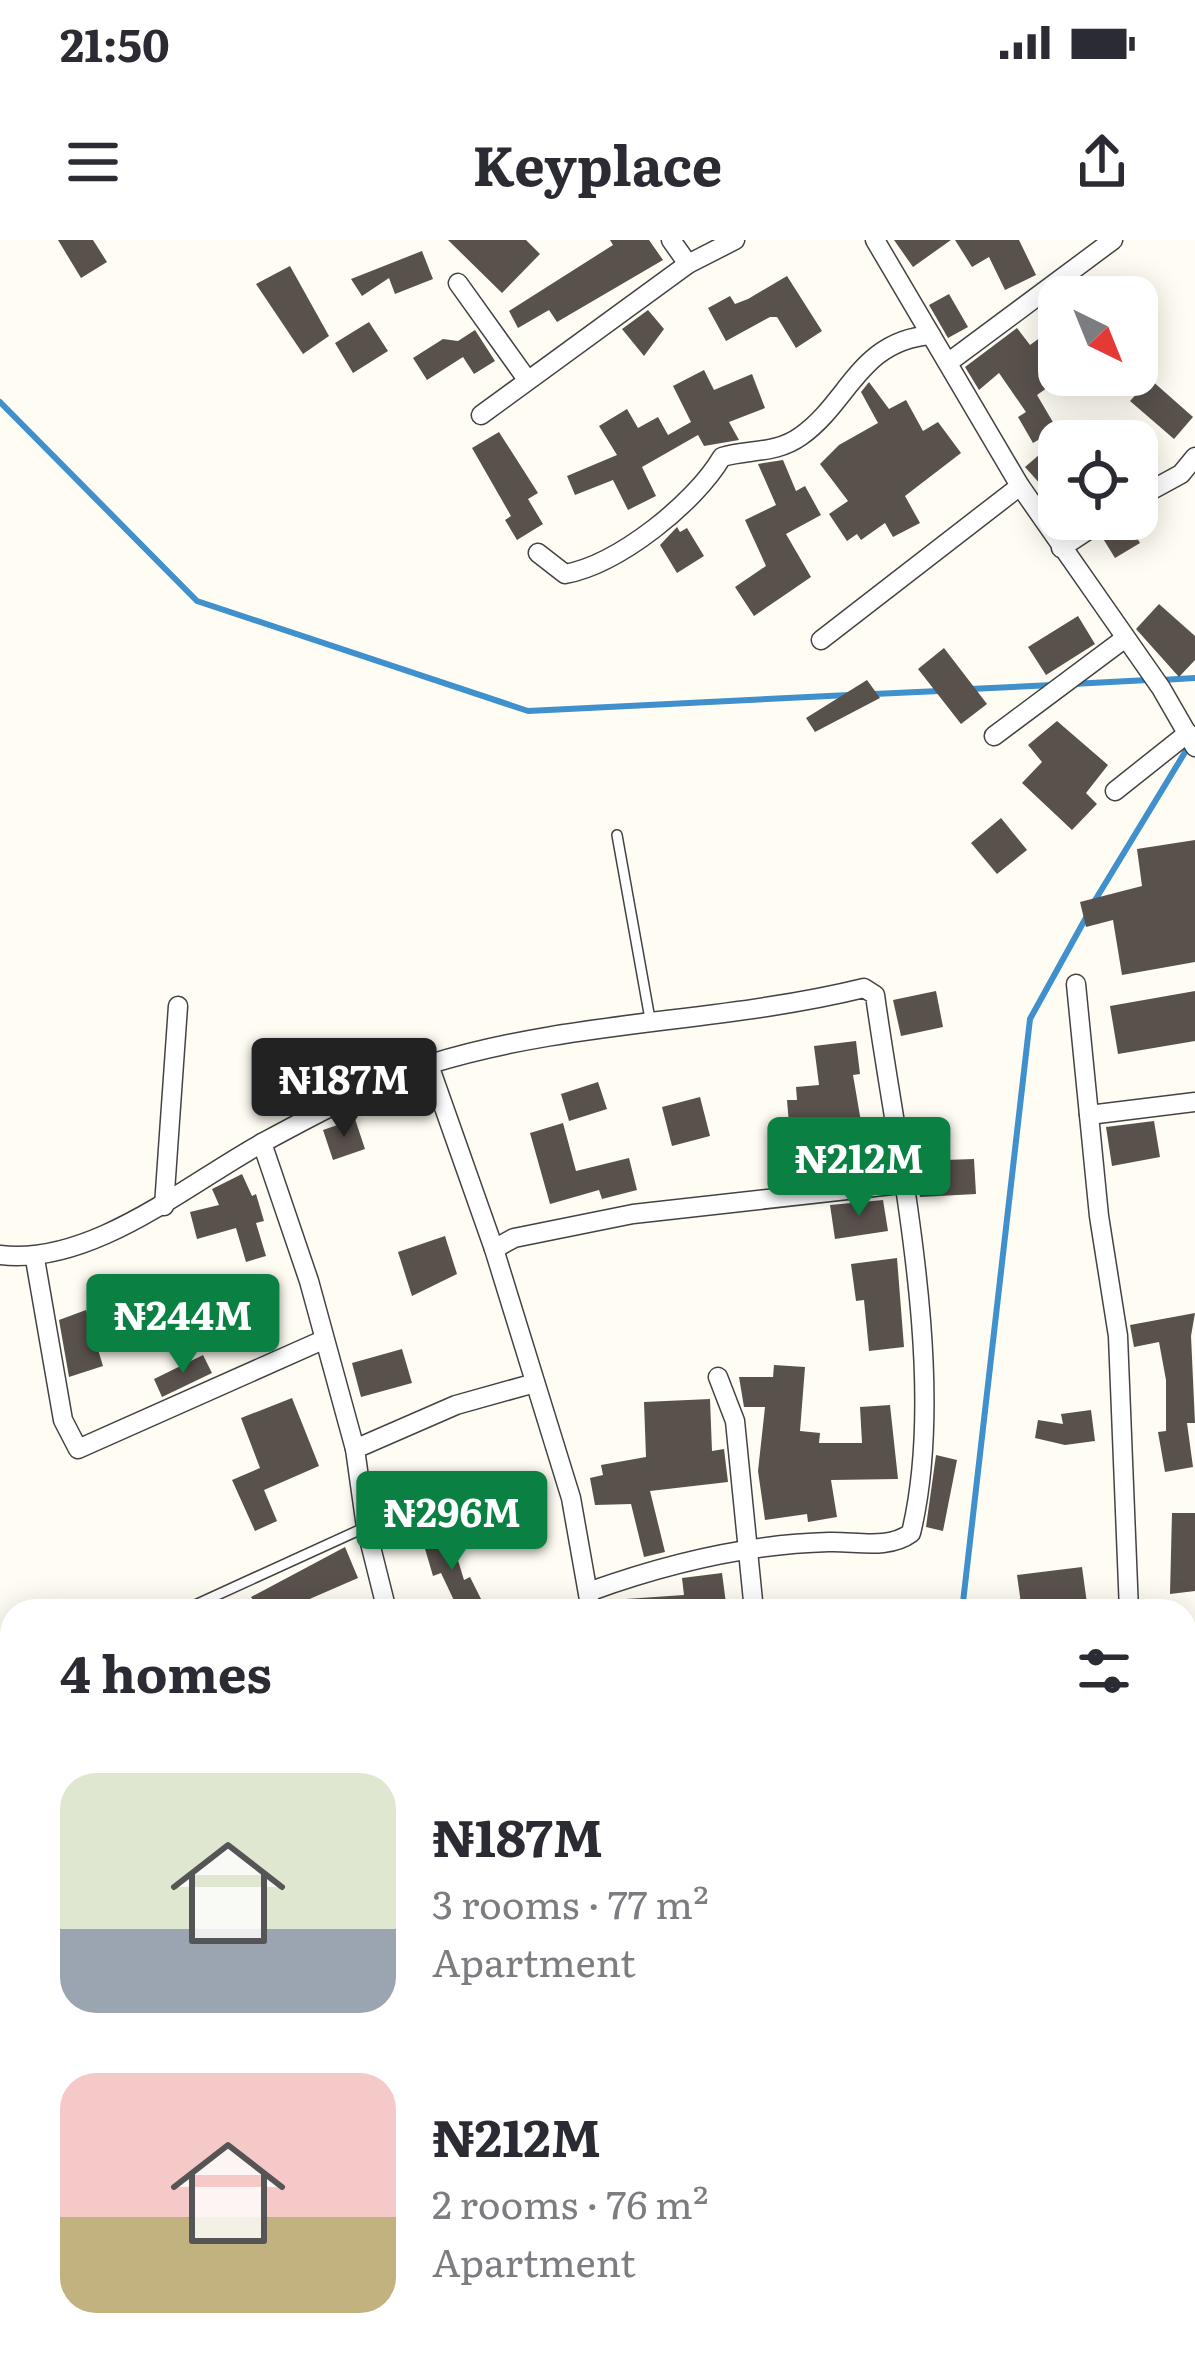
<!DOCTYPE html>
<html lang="en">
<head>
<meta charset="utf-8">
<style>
	:root { --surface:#fff; --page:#f7f7f7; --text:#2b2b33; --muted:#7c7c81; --accent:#0b8043 }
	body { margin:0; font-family:Literata,serif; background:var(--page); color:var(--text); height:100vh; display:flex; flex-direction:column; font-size:45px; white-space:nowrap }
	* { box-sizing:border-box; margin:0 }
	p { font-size:39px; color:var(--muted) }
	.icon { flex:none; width:66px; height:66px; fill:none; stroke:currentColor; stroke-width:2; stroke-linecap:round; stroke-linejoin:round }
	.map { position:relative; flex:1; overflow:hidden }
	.drawer { position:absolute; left:0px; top:1359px; width:1197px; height:768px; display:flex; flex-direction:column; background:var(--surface); border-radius:36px 36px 0 0; box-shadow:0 6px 30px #0003 }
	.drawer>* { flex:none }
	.needle { width:78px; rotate:137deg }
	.buttons { position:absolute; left:1038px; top:36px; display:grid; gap:24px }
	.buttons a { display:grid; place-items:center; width:120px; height:120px; border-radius:24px; background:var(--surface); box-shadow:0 6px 30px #0003; font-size:60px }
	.price { position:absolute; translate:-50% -102px; padding:0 27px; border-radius:12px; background:var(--accent); color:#fff; font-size:39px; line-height:78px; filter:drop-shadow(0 3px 6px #0008) }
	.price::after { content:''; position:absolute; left:50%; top:72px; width:36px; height:27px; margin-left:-18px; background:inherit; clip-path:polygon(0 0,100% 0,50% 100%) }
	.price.active { background:#222; color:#fff }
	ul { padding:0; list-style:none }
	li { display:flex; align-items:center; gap:36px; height:300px; padding:0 60px }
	li span { display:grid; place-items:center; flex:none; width:336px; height:240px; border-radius:36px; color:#555 }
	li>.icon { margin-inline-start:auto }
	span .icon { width:144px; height:144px; fill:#fffc; stroke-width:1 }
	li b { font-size:51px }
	h2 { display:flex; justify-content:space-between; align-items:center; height:144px; padding:0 60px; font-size:51px }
	.status { display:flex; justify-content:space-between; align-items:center; height:84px; padding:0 60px; background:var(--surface); direction:ltr }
	.status svg { height:33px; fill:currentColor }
	header { display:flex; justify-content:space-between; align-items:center; height:156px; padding:0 60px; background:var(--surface); font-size:54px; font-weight:700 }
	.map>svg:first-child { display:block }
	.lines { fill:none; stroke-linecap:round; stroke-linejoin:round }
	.stream { stroke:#3f90cd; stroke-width:6 }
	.building { fill:#59514c }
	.lane-casing { stroke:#434343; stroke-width:12 }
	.street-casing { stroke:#434343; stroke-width:21 }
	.lane { stroke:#fff; stroke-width:9 }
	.street { stroke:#fff; stroke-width:18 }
</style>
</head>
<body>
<div class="status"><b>21:50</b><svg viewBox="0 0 49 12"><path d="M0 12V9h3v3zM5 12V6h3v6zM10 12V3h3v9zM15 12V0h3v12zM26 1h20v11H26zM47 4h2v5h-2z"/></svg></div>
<header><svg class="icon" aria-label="menu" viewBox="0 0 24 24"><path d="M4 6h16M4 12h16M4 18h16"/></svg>Keyplace<svg class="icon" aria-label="share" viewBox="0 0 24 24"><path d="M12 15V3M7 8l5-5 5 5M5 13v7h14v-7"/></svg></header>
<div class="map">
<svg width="1195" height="2127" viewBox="0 0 1195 2127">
	<rect width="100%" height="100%" fill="#fffdf3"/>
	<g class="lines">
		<g class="stream">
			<path d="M0 162 197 361 528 471 849 455"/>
			<path d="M1162 440 1195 438"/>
			<path d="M1072 444 1148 440"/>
			<path d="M970 449 1053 445"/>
			<path d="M874 454 939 451"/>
			<path d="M1094 662 1190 504"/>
			<path d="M962 1371 1030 779 1088 674"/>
			<path d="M510 2127 519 2115"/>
		</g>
	</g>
	<g class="building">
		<path d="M58 0H93L107 22 81 38Z"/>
		<path d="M448 0H526L540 14 502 53Z"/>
		<path d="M610 0H649L663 20 557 82 549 70 518 88 509 71 613 5Z"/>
		<path d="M894 0H951L913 27Z"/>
		<path d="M955 0H1019L1036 35 1005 50 989 17 972 27Z"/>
		<path d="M422 11 433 39 395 54 389 38 362 56 351 39Z"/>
		<path d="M290 26 329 96 303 114 256 44Z"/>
		<path d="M787 36 822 91 796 108 777 77H770L726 101 708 68 730 56 735 64 748 59Z"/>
		<path d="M949 54 968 87 948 98 929 65Z"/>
		<path d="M648 70 664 89 644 116 622 89Z"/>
		<path d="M369 82 388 111 353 133 335 103Z"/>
		<path d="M1059 84V126L1048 134 1054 143 1037 155 1057 189 1033 203 1018 177 1026 172 999 133 979 150 965 127 1017 88 1030 105Z"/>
		<path d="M475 90 495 121 474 134 463 117 427 140 413 118 443 99 458 101Z"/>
		<path d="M704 130 714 150 752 134 765 168 729 182 739 200 704 206 698 195 642 227 656 256 628 270 613 240 575 255 567 236 617 215 599 186 627 169 638 188 658 177 668 195 691 182 673 146Z"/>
		<path d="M1150 139 1193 177 1174 199 1130 161Z"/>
		<path d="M869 142 889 169 906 160 923 191 938 182 961 213 905 256 920 283 893 297 885 283 861 300 857 294 847 301 829 274 848 261 820 224 839 205 878 183 861 152Z"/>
		<path d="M499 192 538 253 528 259 543 284 517 300 505 280 511 276 472 208Z"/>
		<path d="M1047 208 1059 222V265L1025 227Z"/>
		<path d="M783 220 796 251 805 246 821 275 786 294 811 337 754 376 735 347 766 326 745 280 776 265 758 224Z"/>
		<path d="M1118 279H1126L1140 303 1115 318 1102 297Z"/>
		<path d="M677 287 680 292 687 288 704 316 677 333 660 305Z"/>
		<path d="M1159 364 1195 396V420L1179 437 1136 389Z"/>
		<path d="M1078 376 1095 404 1046 435 1028 407Z"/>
		<path d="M944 408 987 464 961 484 918 429Z"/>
		<path d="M867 440 880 458 815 492 806 478Z"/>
		<path d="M1057 481 1108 525 1086 553 1097 564 1072 590 1022 543 1042 522 1028 505Z"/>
		<path d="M1001 578 1027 610 997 634 971 603Z"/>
		<path d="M1195 600V722L1122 735 1113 680 1086 687 1080 662 1142 646 1137 609Z"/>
		<path d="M936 751 943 787 901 796 893 760Z"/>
		<path d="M1195 751V801L1118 814 1110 766Z"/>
		<path d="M856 801 860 834 853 835 866 911 790 931 781 885 789 884 787 860H797L796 847 819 845 814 806Z"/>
		<path d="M598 842 607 869 569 881 561 854Z"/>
		<path d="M700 857 710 896 672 906 662 867Z"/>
		<path d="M355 879 365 909 333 920 323 890Z"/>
		<path d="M1154 881 1160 917 1112 926 1106 887Z"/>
		<path d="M563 883 576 931 629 918 637 950 602 959 599 950 550 964 530 893Z"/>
		<path d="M974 919 976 954 920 957 915 921Z"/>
		<path d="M242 934 252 956 256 954 264 981 256 983 266 1016 246 1022 236 988 197 999 190 972 219 965 212 949Z"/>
		<path d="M883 960 888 991 835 999 830 965Z"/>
		<path d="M445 996 457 1034 412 1056 398 1012Z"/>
		<path d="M897 1018 904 1107 869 1111 864 1060 856 1061 851 1024Z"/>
		<path d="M86 1070 103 1126 69 1137 59 1080Z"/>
		<path d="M1195 1073 1191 1096 1195 1183H1187L1193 1227 1165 1232 1158 1192 1166 1191V1140L1159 1102 1134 1107 1130 1085Z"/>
		<path d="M402 1109 412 1143 361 1157 352 1123Z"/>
		<path d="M203 1115 212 1133 162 1157 154 1139Z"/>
		<path d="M774 1125 805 1127 800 1191 820 1193 819 1203H862L860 1167 890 1165 898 1239 831 1240 837 1277 808 1282 807 1274 765 1280 758 1231 765 1167H744L739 1137H773Z"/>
		<path d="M292 1158 319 1226 264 1250 277 1281 255 1291 232 1240 260 1228 241 1178Z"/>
		<path d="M710 1159 712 1211 724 1209 728 1242 650 1251 665 1312 644 1317 631 1264 595 1265 590 1238 603 1235 601 1225 646 1217 644 1162Z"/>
		<path d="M1091 1170 1095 1201 1065 1205 1035 1198 1038 1180 1063 1184 1061 1174Z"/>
		<path d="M936 1215 957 1220 943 1291 926 1287Z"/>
		<path d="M1172 1273H1195V1351L1170 1354Z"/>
		<path d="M450 1294 464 1340 470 1337 483 1363 468 1371H459L441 1333 433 1336 423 1302Z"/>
		<path d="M345 1307 358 1338 305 1361 311 1371H260L251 1357Z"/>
		<path d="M1082 1327 1088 1371H1022L1017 1335Z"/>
		<path d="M722 1333 727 1371H611V1360L684 1355 682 1338Z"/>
	</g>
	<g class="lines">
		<g class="lane-casing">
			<g id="lane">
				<path d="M617 595 650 779"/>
				<path d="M182 1371 366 1287"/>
			</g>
		</g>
		<g class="street-casing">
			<g id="street">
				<path d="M671 0 688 24 735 0"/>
				<path d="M875 0 1020 246 1161 448 1195 507"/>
				<path d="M458 43 526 138"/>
				<path d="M949 122 1113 0"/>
				<path d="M481 175 688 24"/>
				<path d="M1137 258 1181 234 1195 217"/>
				<path d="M1061 308 1105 279"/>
				<path d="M538 313 565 334C619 324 695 263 722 217 750 209 776 214 801 196 850 161 859 101 931 95"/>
				<path d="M821 400 1020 246"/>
				<path d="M994 496 1124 399"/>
				<path d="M1115 551 1188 493"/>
				<path d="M1076 744 1099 976 1118 1096 1129 1371"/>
				<path d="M429 825 494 1009"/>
				<path d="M1089 875 1195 862"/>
				<path d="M262 903 309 1041 355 1209"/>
				<path d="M164 966 178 766"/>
				<path d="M0 1015C92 1026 187 944 264 902 312 876 379 840 430 824 571 780 722 783 864 748L875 755C897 915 949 1136 911 1293 888 1310 856 1301 829 1302 748 1304 666 1324 591 1351"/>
				<path d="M35 1019 63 1180 78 1209 323 1100"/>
				<path d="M718 1137 735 1181 754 1371"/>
				<path d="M387 1371 366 1287 355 1209 456 1165 535 1143"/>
				<path d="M591 1371 571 1258 494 1009 514 998 633 974 901 944"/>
				<path d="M1185 1591H1195"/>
				<path d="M1185 1723 1195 1725"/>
				<path d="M0 1957 12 1956"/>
				<path d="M531 2115 539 2127"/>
				<path d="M853 2115 871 2127"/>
				<path d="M728 2127 736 2115"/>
			</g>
		</g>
		<use href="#lane" class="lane"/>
		<use href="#street" class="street"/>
	</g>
</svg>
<div class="buttons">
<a><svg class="needle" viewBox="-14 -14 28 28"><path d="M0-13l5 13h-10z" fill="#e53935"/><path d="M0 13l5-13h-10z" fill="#7c7c81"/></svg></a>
<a><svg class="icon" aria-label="locate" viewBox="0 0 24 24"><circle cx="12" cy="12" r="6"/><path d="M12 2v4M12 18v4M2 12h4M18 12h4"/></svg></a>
</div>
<b class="price active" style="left:344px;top:900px">₦187M</b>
<b class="price" style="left:859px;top:979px">₦212M</b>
<b class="price" style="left:183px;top:1136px">₦244M</b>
<b class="price" style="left:452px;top:1333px">₦296M</b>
<section class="drawer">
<h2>4 homes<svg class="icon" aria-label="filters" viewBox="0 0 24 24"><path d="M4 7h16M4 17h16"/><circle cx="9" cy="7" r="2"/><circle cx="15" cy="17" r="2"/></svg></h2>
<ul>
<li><span style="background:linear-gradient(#dfe7d0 65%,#9aa5b1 0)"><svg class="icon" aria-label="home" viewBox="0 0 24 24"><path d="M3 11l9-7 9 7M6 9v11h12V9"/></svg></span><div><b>₦187M</b><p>3 rooms · 77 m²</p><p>Apartment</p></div></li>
<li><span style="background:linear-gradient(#f6c9c9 60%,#c2b280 0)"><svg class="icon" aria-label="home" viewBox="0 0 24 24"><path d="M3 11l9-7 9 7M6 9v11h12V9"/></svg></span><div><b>₦212M</b><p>2 rooms · 76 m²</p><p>Apartment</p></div></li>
</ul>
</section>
</div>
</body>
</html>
